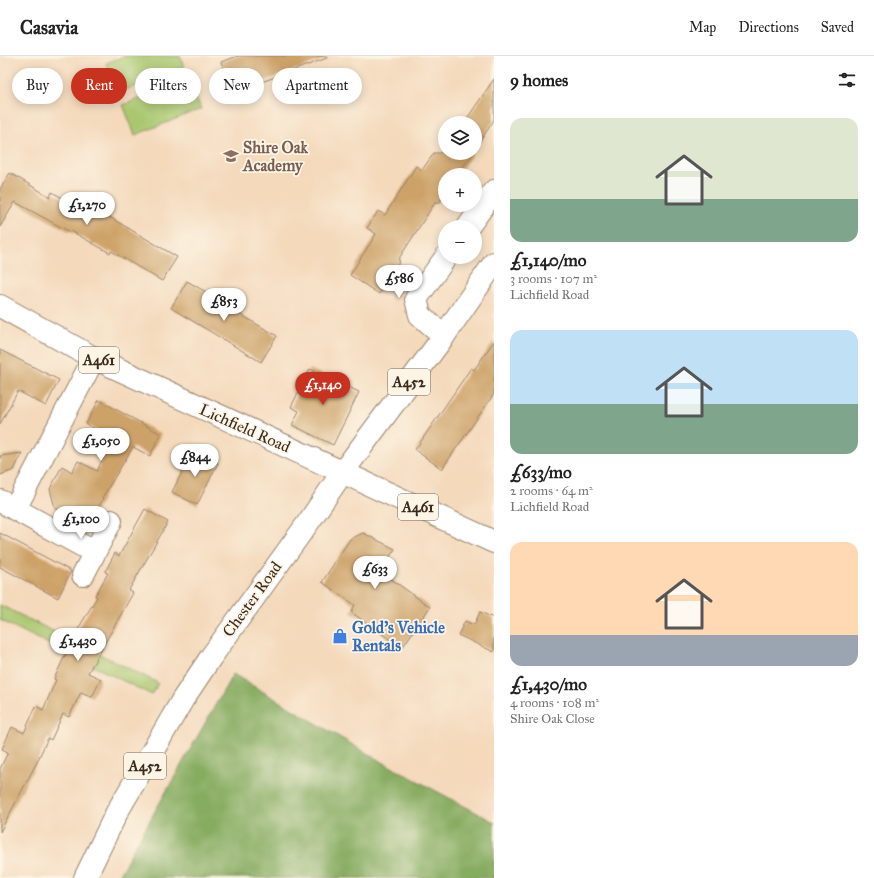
<!DOCTYPE html>
<html lang="en">
<head>
<meta charset="utf-8">
<style>
	:root { --surface:#fff; --page:#f2f2f2; --text:#222; --muted:#767676; --line:#e0e0e0; --accent:#c8321e }
	body { margin:0; font-family:"IM FELL Great Primer",serif; background:var(--page); color:var(--text); height:100vh; display:flex; flex-direction:column; font-size:15px; white-space:nowrap }
	* { box-sizing:border-box; margin:0 }
	p { font-size:13px; color:var(--muted) }
	.icon { flex:none; width:22px; height:22px; fill:none; stroke:currentColor; stroke-width:2; stroke-linecap:round; stroke-linejoin:round }
	.map { position:relative; flex:1; overflow:hidden }
	.side { display:flex; flex-direction:column; background:var(--surface); width:380px }
	.side>* { flex:none }
	.guide { position:absolute; left:12px; top:12px; width:380px; height:36px; display:flex; gap:8px }
	.tools { position:absolute; left:438px; top:60px; display:grid; gap:8px }
	.tools a { display:grid; place-items:center; width:44px; height:44px; border-radius:50%; background:var(--surface); box-shadow:0 2px 10px #0003; font-size:20px }
	.price { position:absolute; translate:-50% -34px; padding:0 9px; border-radius:14px; background:#fff; color:#222; font-size:13px; line-height:26px; filter:drop-shadow(0 1px 2px #0008) }
	.price::after { content:''; position:absolute; left:50%; top:24px; width:12px; height:9px; margin-left:-6px; background:inherit; clip-path:polygon(0 0,100% 0,50% 100%) }
	.price.selected { background:var(--accent); color:#fff }
	ul { padding:0; list-style:none }
	li { display:grid; align-content:center; gap:8px; height:212px; padding:0 16px }
	li span { display:grid; place-items:center; height:124px; border-radius:12px; color:#555 }
	li>.icon { margin-inline-start:auto }
	span .icon { width:72px; height:72px; fill:#fffc; stroke-width:1 }
	li b { font-size:17px }
	h2 { display:flex; justify-content:space-between; align-items:center; height:48px; padding:0 16px; font-size:17px }
	.pill { padding:0 14px; border-radius:18px; background:var(--surface); box-shadow:0 2px 10px #0003; font-size:14px; line-height:36px }
	.pill.selected { background:var(--accent); color:#fff }
	header { display:flex; align-items:center; gap:24px; box-sizing:border-box; height:56px; padding:0 20px; background:var(--surface); border-bottom:1px solid var(--line) }
	header strong { font-size:19px }
	nav { display:flex; gap:22px; margin-inline-start:auto; font-size:14px }
	main { display:flex; flex:1; min-height:0 }
	.map>svg:first-child { display:block }
	.green { fill:#a9c76e; stroke:#727846 }
	.forest { fill:#86ac61; stroke:#606b40 }
	.building { fill:#cda267 }
	.lines { fill:none; stroke-linecap:round; stroke-linejoin:round }
	.minor-casing { stroke:#98826c; stroke-width:24 }
	.highway-casing { stroke:#98826c; stroke-width:24 }
	.minor { stroke:#fff; stroke-width:22 }
	.highway { stroke:#fff; stroke-width:22 }
	.labels { text-anchor:middle; dominant-baseline:central; stroke-width:3.5; stroke-linejoin:round; paint-order:stroke }
	.shield { fill:#fcf5e5; stroke:#75675a; stroke-width:1 }
	.shield-label { font-size:15px; font-weight:bold; fill:#3b2a1e }
	.education-label { font-size:16px; font-weight:bold; fill:#785e54; stroke:#fcf5e5; text-anchor:start }
	.street-label { font-size:16px; fill:#3b2a1e; stroke:#fcf5e5 }
	.shop-label { font-size:16px; font-weight:bold; fill:#366cbe; stroke:#fcf5e5; text-anchor:start }
</style>
</head>
<body>
<header>
<strong>Casavia</strong>
<nav><a>Map</a><a>Directions</a><a>Saved</a></nav>
</header>
<main>
<div class="map">
<svg width="494" height="822" viewBox="0 0 494 822">
	<rect width="100%" height="100%" fill="#fcf5e5"/>
	<filter id="ink" filterUnits="userSpaceOnUse"><feTurbulence type="fractalNoise" baseFrequency=".025" numOctaves="2"/><feDisplacementMap in="SourceGraphic" scale="8" xChannelSelector="R" yChannelSelector="G"/><feConvolveMatrix kernelMatrix="1 2 1 2 8 2 1 2 1" color-interpolation-filters="sRGB"/></filter>
	<filter id="wash" filterUnits="userSpaceOnUse"><feTurbulence type="fractalNoise" baseFrequency=".012" numOctaves="4" result="noise"/><feDisplacementMap in="SourceGraphic" scale="16" xChannelSelector="R" yChannelSelector="G"/><feGaussianBlur stdDeviation="0.9" result="paint"/><feColorMatrix in="noise" values="0 0 0 0 0 0 0 0 0 0 0 0 0 0 0 0 0 1.4 0 .05"/><feComposite in="paint" operator="in"/></filter>
	<g filter="url(#wash)">
		<rect width="100%" height="100%" fill="#f4d9bb"/>
		<g class="green">
			<path d="M125 0H180L184 11 118 37 106 7Z"/>
			<path d="M189 23 201 53 135 79 123 49Z"/>
			<path d="M0 549 158 627 152 639 0 564Z"/>
		</g>
		<path class="forest" d="M233 618 375 702 494 766V822H117Z"/>
		<g id="blocks">
			<g class="building">
				<path d="M238 0H326L327 2 234 36 221 6Z"/>
				<path d="M494 23V64L475 93V67H464Z"/>
				<path d="M434 97H473L457 119H445V136L439 147 436 145 398 204 400 205 379 238 350 219 376 178 367 172 378 155 385 159 416 110 422 114Z"/>
				<path d="M10 117 50 141 52 136 90 158 94 152 177 201 162 225 111 195 110 197 71 175 70 176 15 146 0 171V133Z"/>
				<path d="M187 225 213 240 212 242 277 280 261 306 171 252Z"/>
				<path d="M494 285V338L442 413 415 394 471 312 474 314Z"/>
				<path d="M0 294 59 324 46 350 18 335 0 368Z"/>
				<path d="M310 313 359 336 333 389 292 369 299 355 291 351Z"/>
				<path d="M99 344 161 378 150 400 133 391 102 442 103 443 93 460 83 453 78 465 55 452 50 433 62 410 72 416 78 405 97 415 112 383 86 368Z"/>
				<path d="M193 395 218 407 197 449 172 436Z"/>
				<path d="M22 397 14 414 0 419V400Z"/>
				<path d="M145 453 168 466 129 534 133 537 88 617 101 623 92 641 81 636 69 661 63 658 51 684 48 682 36 708 0 776V713L8 696 2 693 12 671 24 677 36 650 43 654 56 624 54 623 74 580 97 541 95 540 108 517 105 516 115 497 119 500Z"/>
				<path d="M0 477 71 515 58 542 0 511Z"/>
				<path d="M363 477 395 493 380 515 430 551 402 592 351 556 355 549 322 526 350 483Z"/>
				<path d="M480 556 494 562V596L458 579 465 565 474 569Z"/>
			</g>
		</g>
	</g>
	<g filter="url(#ink)">
		<use href="#blocks" fill-opacity="0" stroke="#98826c" stroke-width="1"/>
		<g class="lines">
			<g class="minor-casing">
				<g id="minor">
					<path d="M468 171 494 135"/>
					<path d="M444 280 420 259 416 243 446 201"/>
					<path d="M0 445 94 496"/>
					<path d="M15 453 94 302"/>
					<path d="M83 519 111 465"/>
				</g>
			</g>
			<g class="highway-casing">
				<g id="highway">
					<path d="M0 250 94 302 494 486"/>
					<path d="M85 822 117 756 183 643 211 601 310 464 342 417 444 280 494 207"/>
				</g>
			</g>
			<use href="#minor" class="minor"/>
			<use href="#highway" class="highway"/>
		</g>
	</g>
	<defs>
		<g id="school-bare" transform="scale(1.2)"><path d="M0-5L7-2L0 1L-7-2ZM-4 1L0 2.5L4 1V4Q0 6-4 4Z" fill="#8d6e63" stroke="#fcf5e5" stroke-width="2.5" paint-order="stroke"/></g>
		<g id="shop-bare" transform="scale(1.2)"><path d="M-5-2.5h2.3a2.7 3.5 0 0 1 5.4 0H5L5.5 6h-11ZM-1.5-2.5h3a1.5 2.3 0 0 0-3 0Z" fill="#3f7fe0" stroke="#fcf5e5" stroke-width="2.5" paint-order="stroke"/></g>
	</defs>
	<g fill-rule="evenodd">
		<use href="#school-bare" x="231" y="100"/>
		<use href="#shop-bare" x="340" y="580"/>
	</g>
	<g class="labels">
		<g class="shield">
			<rect x="79" y="291" width="40" height="26" rx="3"/>
			<rect x="388" y="313" width="42" height="26" rx="3"/>
			<rect x="398" y="438" width="40" height="26" rx="3"/>
			<rect x="124" y="697" width="42" height="26" rx="3"/>
		</g>
		<g class="shield-label">
			<text x="99" y="304">A461</text>
			<text x="409" y="326">A452</text>
			<text x="418" y="451">A461</text>
			<text x="145" y="710">A452</text>
		</g>
		<g class="education-label">
			<text x="243" y="91">Shire Oak<tspan x="243" dy="18">Academy</tspan></text>
		</g>
		<g class="street-label">
			<text transform="translate(245 372) rotate(24)">Lichfield Road</text>
			<text transform="translate(252 543) rotate(-54)">Chester Road</text>
		</g>
		<g class="shop-label">
			<text x="352" y="571">Gold's Vehicle<tspan x="352" dy="18">Rentals</tspan></text>
		</g>
	</g>
</svg>
<div class="tools">
<a><svg class="icon" aria-label="layers" viewBox="0 0 24 24"><path d="M12 4l9 5-9 5-9-5zM3 14l9 5 9-5"/></svg></a>
<a>+</a>
<a>−</a>
</div>
<b class="price" style="left:87px;top:170px">£1,270</b>
<b class="price" style="left:399px;top:243px">£586</b>
<b class="price" style="left:224px;top:266px">£853</b>
<b class="price selected" style="left:323px;top:350px">£1,140</b>
<b class="price" style="left:101px;top:406px">£1,050</b>
<b class="price" style="left:195px;top:422px">£844</b>
<b class="price" style="left:81px;top:484px">£1,100</b>
<b class="price" style="left:375px;top:534px">£633</b>
<b class="price" style="left:78px;top:606px">£1,430</b>
<div class="guide">
<a class="pill">Buy</a>
<a class="pill selected">Rent</a>
<a class="pill">Filters</a>
<a class="pill">New</a>
<a class="pill">Apartment</a>
</div>
</div>
<section class="side">
<h2>9 homes<svg class="icon" aria-label="filters" viewBox="0 0 24 24"><path d="M4 7h16M4 17h16"/><circle cx="9" cy="7" r="2"/><circle cx="15" cy="17" r="2"/></svg></h2>
<ul>
<li><span style="background:linear-gradient(#dfe7d0 65%,#7fa58c 0)"><svg class="icon" aria-label="home" viewBox="0 0 24 24"><path d="M3 11l9-7 9 7M6 9v11h12V9"/></svg></span><div><b>£1,140/mo</b><p>3 rooms · 107 m²</p><p>Lichfield Road</p></div></li>
<li><span style="background:linear-gradient(#bfe0f5 60%,#7fa58c 0)"><svg class="icon" aria-label="home" viewBox="0 0 24 24"><path d="M3 11l9-7 9 7M6 9v11h12V9"/></svg></span><div><b>£633/mo</b><p>2 rooms · 64 m²</p><p>Lichfield Road</p></div></li>
<li><span style="background:linear-gradient(#ffd9b3 75%,#9aa5b1 0)"><svg class="icon" aria-label="home" viewBox="0 0 24 24"><path d="M3 11l9-7 9 7M6 9v11h12V9"/></svg></span><div><b>£1,430/mo</b><p>4 rooms · 108 m²</p><p>Shire Oak Close</p></div></li>
</ul>
</section>
</main>
</body>
</html>
